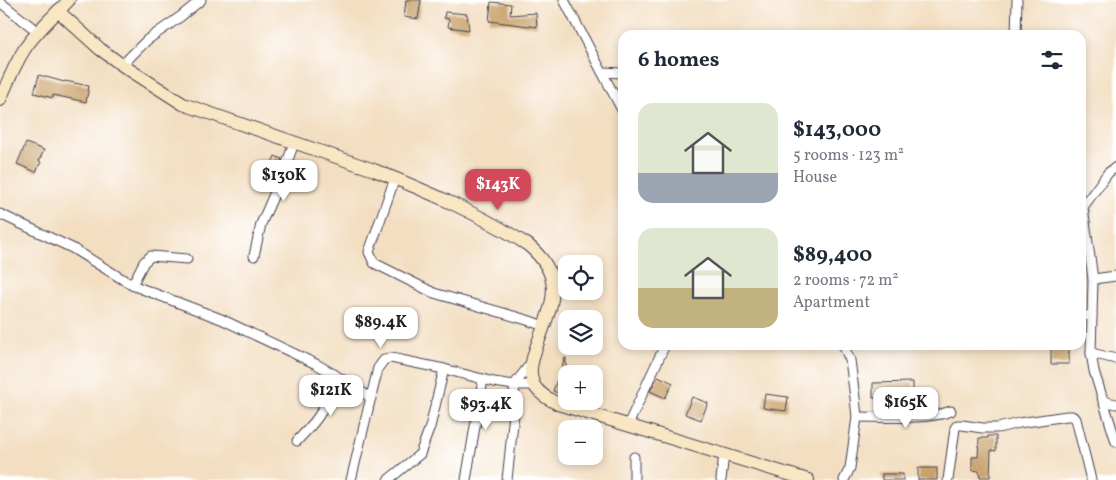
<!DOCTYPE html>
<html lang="en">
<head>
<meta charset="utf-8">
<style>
	:root { --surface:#fff; --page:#f6f6f7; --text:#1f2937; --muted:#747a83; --accent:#d1495b }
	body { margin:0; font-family:Vollkorn,serif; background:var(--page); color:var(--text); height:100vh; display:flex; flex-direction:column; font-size:19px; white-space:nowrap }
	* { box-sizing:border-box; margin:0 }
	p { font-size:16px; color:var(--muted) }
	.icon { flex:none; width:28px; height:28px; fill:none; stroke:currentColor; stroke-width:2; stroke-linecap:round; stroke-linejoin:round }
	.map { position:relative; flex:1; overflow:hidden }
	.drawer { position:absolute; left:618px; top:30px; width:468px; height:320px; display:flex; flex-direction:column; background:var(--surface); border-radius:15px; box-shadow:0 2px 8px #0003 }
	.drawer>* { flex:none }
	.controls { position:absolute; left:558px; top:255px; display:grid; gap:10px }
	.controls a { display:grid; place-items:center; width:45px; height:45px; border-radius:10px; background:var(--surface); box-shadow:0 2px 8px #0003; font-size:25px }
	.price { position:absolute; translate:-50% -42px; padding:0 11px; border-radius:10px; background:#fff; color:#222; font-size:16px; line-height:32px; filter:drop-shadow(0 1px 2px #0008) }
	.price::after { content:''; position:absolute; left:50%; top:30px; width:15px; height:11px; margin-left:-8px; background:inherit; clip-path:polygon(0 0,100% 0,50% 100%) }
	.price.on { background:var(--accent); color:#fff }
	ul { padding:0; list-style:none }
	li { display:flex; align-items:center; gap:15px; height:125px; padding:0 20px }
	li span { display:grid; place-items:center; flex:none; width:140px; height:100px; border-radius:15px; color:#555 }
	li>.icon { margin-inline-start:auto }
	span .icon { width:60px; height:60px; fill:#fffc; stroke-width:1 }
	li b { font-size:21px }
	h2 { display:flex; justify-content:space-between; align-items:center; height:60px; padding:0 20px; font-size:21px }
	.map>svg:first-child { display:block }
	.building { fill:#c9a26b }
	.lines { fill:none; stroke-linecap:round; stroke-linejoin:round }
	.street-casing { stroke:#413e4f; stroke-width:11 }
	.secondary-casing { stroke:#413e4f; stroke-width:14 }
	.street { stroke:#fff; stroke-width:9 }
	.secondary { stroke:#f9e7c3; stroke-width:12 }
</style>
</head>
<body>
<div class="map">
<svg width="1116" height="480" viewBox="0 0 1116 480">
	<rect width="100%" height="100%" fill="#fff"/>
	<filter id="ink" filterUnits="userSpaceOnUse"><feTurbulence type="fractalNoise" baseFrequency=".02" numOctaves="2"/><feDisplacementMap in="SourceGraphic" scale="10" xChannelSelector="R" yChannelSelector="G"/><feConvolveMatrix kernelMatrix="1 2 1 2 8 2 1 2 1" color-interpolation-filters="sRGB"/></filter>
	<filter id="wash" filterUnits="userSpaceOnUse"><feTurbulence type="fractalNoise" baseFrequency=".0096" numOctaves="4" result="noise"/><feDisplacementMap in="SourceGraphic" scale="20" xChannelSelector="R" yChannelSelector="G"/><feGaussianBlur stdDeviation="1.12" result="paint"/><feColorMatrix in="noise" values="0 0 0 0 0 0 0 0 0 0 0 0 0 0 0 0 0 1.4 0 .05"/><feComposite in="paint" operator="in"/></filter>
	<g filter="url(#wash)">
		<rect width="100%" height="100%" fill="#f3dec1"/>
		<g id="blocks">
			<g class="building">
				<path d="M406 0H421L418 19 404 17Z"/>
				<path d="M491 2 511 4 510 15 536 13 537 27 489 21Z"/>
				<path d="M445 12 467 14 469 30 448 27 449 19 444 18Z"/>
				<path d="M39 75 64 82 65 81 89 86 86 102 53 95V98L34 93Z"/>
				<path d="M26 143 44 150 39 161 41 162 36 172 17 164Z"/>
				<path d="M275 156 282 159 273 182 265 179Z"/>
				<rect x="1051" y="345" width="18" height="19"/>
				<path d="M565 358H566V367L582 373V374H566V396L553 391Z"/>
				<path d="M658 376 673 383 665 398 650 391Z"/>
				<path d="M913 382V398H873V383Z"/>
				<path d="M765 394 788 397 786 411 763 408Z"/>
				<path d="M692 397 708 403 701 420 685 414Z"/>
				<path d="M988 436H996V451L991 450 990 477H980L979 471 972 470V457H978L979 438H988Z"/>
				<rect x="918" y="468" width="19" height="12"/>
				<rect x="882" y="474" width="21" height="6"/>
			</g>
		</g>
	</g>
	<g filter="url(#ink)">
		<use href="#blocks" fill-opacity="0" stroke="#413e4f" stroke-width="1"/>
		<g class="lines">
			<g class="street-casing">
				<g id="street">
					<path d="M564 0 622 110"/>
					<path d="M0 2 38 32"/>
					<path d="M1016 35 1017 0"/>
					<path d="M122 65 147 40 180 17 201 0"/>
					<path d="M602 72 622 73"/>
					<path d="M395 178 369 252 374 263 434 293 527 320 544 326"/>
					<path d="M1080 197 1083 207 1093 279 1091 353 1094 371 1116 442"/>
					<path d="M1083 207 1108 173 1116 167"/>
					<path d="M0 214 72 248 132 285 221 319 316 364 337 376 371 398"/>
					<path d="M254 256 261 224 283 174 294 143"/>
					<path d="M1093 279 1116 276"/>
					<path d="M132 285 144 262 151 256 187 259"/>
					<path d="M1080 315 1092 316"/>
					<path d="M843 345 850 360 855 398 857 417 850 468 844 480"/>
					<path d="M1091 353 1116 359"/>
					<path d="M1103 401 1116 404"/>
					<path d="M857 417C883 417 927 420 951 411"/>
					<path d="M628 425 665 345"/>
					<path d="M297 441C308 429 321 417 326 401 329 392 330 383 334 374"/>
					<path d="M351 480 378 368 384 360 391 358 444 369 494 382 514 385H534"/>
					<path d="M388 480 420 454 430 427 444 369"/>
					<path d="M466 480 483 379"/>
					<path d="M507 480 515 404 514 385 531 363"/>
					<path d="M634 480V457"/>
					<path d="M721 480 724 454"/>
					<path d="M948 480 955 428 957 425H962L982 428H998L1019 423 1067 416H1072L1076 419 1091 480"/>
				</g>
			</g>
			<g class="secondary-casing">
				<g id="secondary">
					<path d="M58 11 100 49 122 65 183 104 374 170C427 191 480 214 528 245 570 280 549 309 535 351 532 361 528 374 534 385 539 394 549 399 558 404L808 480"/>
					<path d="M0 100C7 83 14 66 24 50 36 31 54 16 69 0"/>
				</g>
			</g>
			<use href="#street" class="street"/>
			<use href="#secondary" class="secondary"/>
		</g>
	</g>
</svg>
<div class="controls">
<a><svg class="icon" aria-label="locate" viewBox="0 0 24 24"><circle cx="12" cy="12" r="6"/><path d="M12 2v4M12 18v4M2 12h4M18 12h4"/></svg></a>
<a><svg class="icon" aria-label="layers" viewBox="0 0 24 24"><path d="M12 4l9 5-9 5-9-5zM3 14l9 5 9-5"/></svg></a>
<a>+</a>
<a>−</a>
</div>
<b class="price" style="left:284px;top:202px">$130K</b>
<b class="price on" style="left:498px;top:211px">$143K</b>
<b class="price" style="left:381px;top:349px">$89.4K</b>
<b class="price" style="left:331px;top:417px">$121K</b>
<b class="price" style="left:906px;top:429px">$165K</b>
<b class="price" style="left:486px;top:431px">$93.4K</b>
<section class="drawer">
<h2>6 homes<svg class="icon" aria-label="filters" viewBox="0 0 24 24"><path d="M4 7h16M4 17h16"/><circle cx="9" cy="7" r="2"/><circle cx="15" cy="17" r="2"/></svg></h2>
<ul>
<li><span style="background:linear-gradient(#dfe7d0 70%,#9aa5b1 0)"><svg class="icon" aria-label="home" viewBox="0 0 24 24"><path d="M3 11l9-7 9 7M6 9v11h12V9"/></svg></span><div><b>$143,000</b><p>5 rooms · 123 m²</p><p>House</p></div></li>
<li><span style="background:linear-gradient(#dfe7d0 60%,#c2b280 0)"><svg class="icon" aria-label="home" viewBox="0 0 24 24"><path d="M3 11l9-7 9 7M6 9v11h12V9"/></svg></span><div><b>$89,400</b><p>2 rooms · 72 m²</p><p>Apartment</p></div></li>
</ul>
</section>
</div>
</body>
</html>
